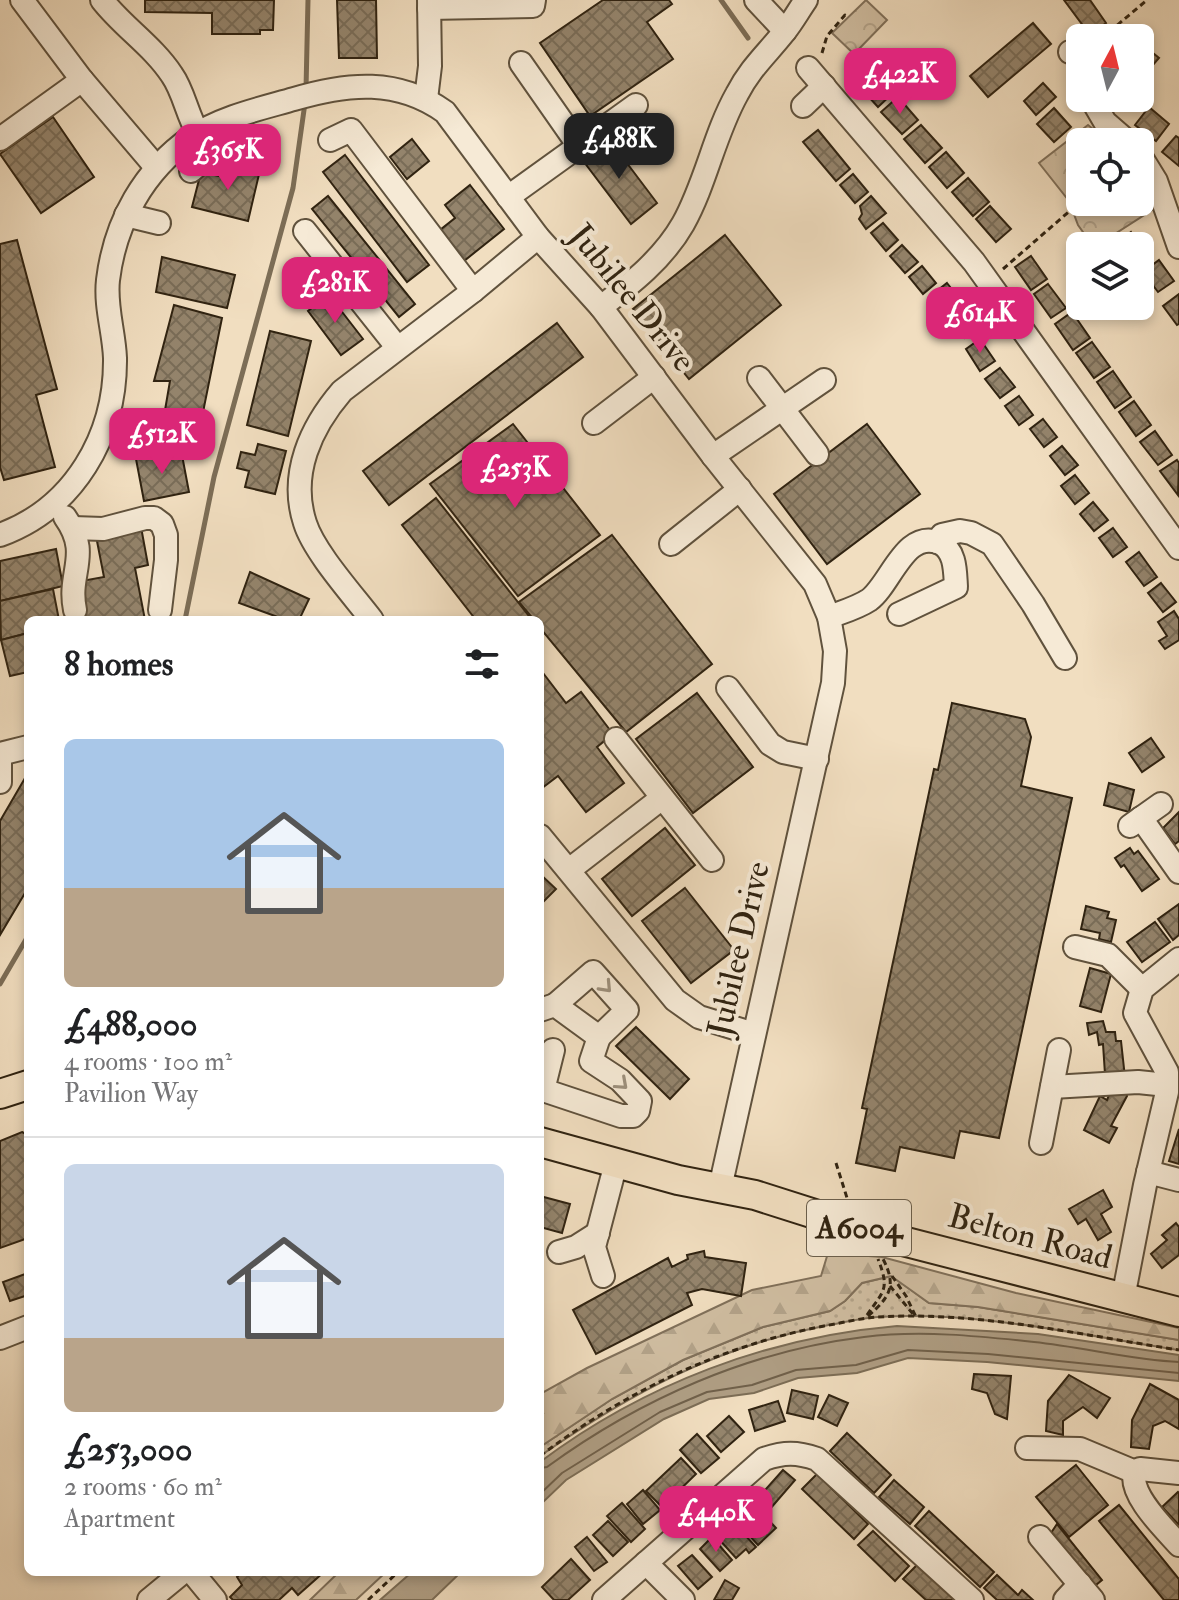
<!DOCTYPE html>
<html lang="en">
<head>
<meta charset="utf-8">
<style>
	:root { --surface:#fff; --page:#f6f6f6; --text:#202124; --muted:#757577; --line:#e0e0e0; --accent:#db2777 }
	body { margin:0; font-family:"IM FELL Double Pica",serif; background:var(--page); color:var(--text); height:100vh; display:flex; flex-direction:column; font-size:30px; white-space:nowrap }
	* { box-sizing:border-box; margin:0 }
	p { font-size:26px; color:var(--muted) }
	.icon { flex:none; width:44px; height:44px; fill:none; stroke:currentColor; stroke-width:2; stroke-linecap:round; stroke-linejoin:round }
	.map { position:relative; flex:1; overflow:hidden }
	.details { position:absolute; left:24px; top:616px; width:520px; height:960px; display:flex; flex-direction:column; background:var(--surface); border-radius:12px; box-shadow:0 4px 12px #0003 }
	.details>* { flex:none }
	.needle { width:52px; rotate:7deg }
	.buttons { position:absolute; left:1066px; top:24px; display:grid; gap:16px }
	.buttons a { display:grid; place-items:center; width:88px; height:88px; border-radius:12px; background:var(--surface); box-shadow:0 4px 12px #0003; font-size:40px }
	.price { position:absolute; translate:-50% -68px; padding:0 18px; border-radius:16px; background:var(--accent); color:#fff; font-size:26px; line-height:52px; filter:drop-shadow(0 2px 4px #0008) }
	.price::after { content:''; position:absolute; left:50%; top:48px; width:24px; height:18px; margin-left:-12px; background:inherit; clip-path:polygon(0 0,100% 0,50% 100%) }
	.price.current { background:#222; color:#fff }
	ul { padding:0; list-style:none }
	li { display:grid; align-content:center; gap:16px; height:424px; padding:0 40px }
	li+li { border-top:2px solid var(--line) }
	li span { display:grid; place-items:center; height:248px; border-radius:12px; color:#555 }
	li>.icon { margin-inline-start:auto }
	span .icon { width:144px; height:144px; fill:#fffc; stroke-width:1 }
	li b { font-size:34px }
	h2 { display:flex; justify-content:space-between; align-items:center; height:96px; padding:0 40px; font-size:34px }
	.map>svg:first-child { display:block }
	.grass { fill:url(#grass-dots); stroke:#80705a; stroke-width:2 }
	.forest { fill:url(#forest-firs); stroke:#80705a; stroke-width:2 }
	.park { fill:url(#park-crowns); stroke:#80705a; stroke-width:2 }
	.water { fill:#af9e84; stroke:#7c6d56; stroke-width:2 }
	.lines { fill:none; stroke-linecap:round; stroke-linejoin:round }
	.shore { stroke:#70604a; stroke-width:2 }
	.stream { stroke:#7c6d56; stroke-width:5 }
	.building { fill:url(#building-cross-hatch); stroke:#302311; stroke-width:2 }
	.minor-casing { stroke:#60523d; stroke-width:26 }
	.major-casing { stroke:#302311; stroke-width:32 }
	.path { stroke:#302311; stroke-width:3; stroke-dasharray:6 4; stroke-linecap:butt }
	.minor { stroke:#f6ead6; stroke-width:22 }
	.major { stroke:#f1dec0; stroke-width:28 }
	.oneway { stroke:#9d907d }
	.labels { text-anchor:middle; dominant-baseline:central; stroke-width:8; stroke-linejoin:round; paint-order:stroke }
	.shield { fill:#f6ead6; stroke:#6b5f4c; stroke-width:2 }
	.shield-label { font-size:32px; font-weight:bold; fill:#302311 }
	.street-label { font-size:34px; fill:#302311; stroke:#f6ead6 }
</style>
</head>
<body>
<div class="map">
<svg width="1179" height="1600" viewBox="0 0 1179 1600">
	<defs>
		<pattern id="grass-dots" width="8" height="8" patternUnits="userSpaceOnUse" patternTransform="scale(2)"><rect width="8" height="8" fill="#d0bea2"/><path d="M2 2h.1M6 6h.1" fill="none" stroke="#b3a38a" stroke-width="1.8" stroke-linecap="round"/></pattern>
		<pattern id="forest-firs" width="22" height="20" patternUnits="userSpaceOnUse" patternTransform="scale(2)"><rect width="22" height="20" fill="#d0bea2"/><path d="M5 1l3.5 6h-7zM16 11l3.5 6h-7z" fill="#b3a38a"/></pattern>
		<pattern id="park-crowns" width="20" height="18" patternUnits="userSpaceOnUse" patternTransform="scale(2)"><rect width="20" height="18" fill="#d0bea2"/><path d="M2 6a3 3 0 1 1 6 0M12 15a3 3 0 1 1 6 0" fill="none" stroke="#b3a38a"/></pattern>
		<pattern id="building-cross-hatch" width="8" height="8" patternUnits="userSpaceOnUse" patternTransform="scale(2)"><rect width="8" height="8" fill="#94846c"/><path d="M0 0l8 8M0 8l8-8" fill="none" stroke="#796c57"/></pattern>
	</defs>
	<rect width="100%" height="100%" fill="#f1dec0"/>
	<filter id="stains"><feTurbulence type="fractalNoise" baseFrequency=".0025" numOctaves="4"/><feColorMatrix values="0 0 0 0 .2 0 0 0 0 .09 0 0 0 0 .02 0 0 0 .5 -.17"/></filter>
	<radialGradient id="worn" r=".72"><stop offset=".6" stop-color="#630" stop-opacity="0"/><stop offset="1" stop-color="#630" stop-opacity=".3"/></radialGradient>
	<path class="grass" d="M892 1276 929 1303 978 1307 1179 1340V1350C1081 1335 978 1311 878 1317 860 1318 842 1323 824 1326 715 1347 630 1394 540 1456V1447L612 1399 683 1360 763 1327 830 1311 845 1301 862 1283Z"/>
	<g class="forest">
		<path d="M828 1253 882 1257 1016 1293 1179 1328V1340L978 1307 929 1303 891 1276 862 1283 845 1301 830 1311 763 1327 683 1360 612 1399 540 1447V1394L587 1368 752 1290 821 1276Z"/>
		<path d="M339 1572H386L356 1600H310Z"/>
	</g>
	<g class="park">
		<path d="M866 0 887 20 854 54 832 33Z"/>
		<path d="M1088 125 1109 142H1080V202H1140V182L1152 210 1096 246H1093L1078 225 1069 201 1039 163Z"/>
	</g>
	<g class="water">
		<path d="M897 1326 1038 1334 1179 1355V1381L987 1362 908 1358 857 1373 798 1378 754 1393 709 1399 664 1419 566 1480 540 1505V1462C644 1384 768 1337 897 1326Z"/>
		<path d="M412 1572H461L432 1600H380Z"/>
	</g>
	<g class="lines">
		<g class="shore">
			<path d="M540 1468 547 1467C640 1399 749 1351 864 1337 920 1330 979 1336 1034 1342 1083 1347 1131 1360 1179 1362"/>
			<path d="M540 1494 562 1473 660 1412 707 1392 752 1385 796 1370 856 1365 908 1350 988 1354 1179 1373"/>
		</g>
		<g class="stream">
			<path d="M721 0 748 38"/>
			<path d="M306 89 308 0"/>
			<path d="M185 620 214 477 293 188 305 103"/>
			<path d="M0 984 28 936"/>
		</g>
	</g>
	<g class="building">
		<path d="M145 0H274L273 30H260V34H212V13L145 12Z"/>
		<path d="M337 0H376L377 58H339Z"/>
		<path d="M603 0H669L672 4 647 22 673 59 590 116 540 43Z"/>
		<path d="M1064 0H1090L1106 23 1090 35Z"/>
		<path d="M1033 23 1051 44 988 97 970 76Z"/>
		<path d="M1143 45 1159 58 1140 80V49Z"/>
		<path d="M874 71 893 93 878 107 858 85Z"/>
		<path d="M1043 83 1056 97 1036 115 1024 101Z"/>
		<path d="M898 97 918 120 902 134 881 112Z"/>
		<path d="M1149 107 1169 124 1156 141 1135 125Z"/>
		<path d="M1054 108 1071 127 1054 142 1037 124Z"/>
		<path d="M53 117 94 177 41 213 0 154Z"/>
		<path d="M921 125 942 148 925 163 904 139Z"/>
		<path d="M818 130 850 169 836 181 803 142Z"/>
		<path d="M1176 136 1179 138V166L1162 152Z"/>
		<path d="M608 138 657 203 631 224 581 158Z"/>
		<path d="M412 139 429 161 407 179 390 157Z"/>
		<path d="M946 152 964 173 947 188 929 167Z"/>
		<path d="M345 155 429 265 407 282 323 172Z"/>
		<path d="M231 163 260 170 248 221 192 207 201 172 228 178Z"/>
		<path d="M853 174 868 192 855 203 840 185Z"/>
		<path d="M968 178 989 202 973 216 952 192Z"/>
		<path d="M470 185 504 229 464 261 440 230 455 218 445 205Z"/>
		<path d="M328 196 415 304 399 317 312 209Z"/>
		<path d="M871 196 886 213 866 229 859 219 862 214 860 206Z"/>
		<path d="M990 206 1011 229 996 242 976 219Z"/>
		<path d="M883 223 898 240 886 251 871 233Z"/>
		<path d="M1131 232 1147 253 1140 258V246H1120L1117 243Z"/>
		<path d="M725 235 781 305 689 379 633 309Z"/>
		<path d="M17 240 57 389 36 395 55 467 4 480 0 467V244Z"/>
		<path d="M902 245 918 262 905 273 890 256Z"/>
		<path d="M1031 256 1047 279 1031 290 1015 267Z"/>
		<path d="M162 257 235 275 227 308 156 292Z"/>
		<path d="M1159 260 1174 281 1158 292 1143 272Z"/>
		<path d="M922 266 936 283 923 294 909 277Z"/>
		<path d="M947 283 962 302 948 313 933 294Z"/>
		<path d="M1048 284 1066 308 1051 318 1034 294Z"/>
		<path d="M1179 294V324L1177 325 1163 306Z"/>
		<path d="M329 295 363 339 341 355 308 311Z"/>
		<path d="M174 305 222 318 200 427 164 416 170 381H154Z"/>
		<path d="M968 308 981 328 965 338 952 319Z"/>
		<path d="M1072 312 1090 338 1073 350 1055 324Z"/>
		<path d="M557 323 583 357 389 505 363 471Z"/>
		<path d="M270 331 311 341 288 436 247 425Z"/>
		<path d="M980 339 995 361 980 371 966 349Z"/>
		<path d="M1092 342 1110 367 1094 378 1076 353Z"/>
		<path d="M1000 368 1015 387 1000 398 985 379Z"/>
		<path d="M1113 371 1131 397 1115 408 1097 382Z"/>
		<path d="M1019 396 1033 415 1019 425 1005 406Z"/>
		<path d="M1134 401 1151 425 1136 436 1119 412Z"/>
		<path d="M1043 419 1057 437 1044 447 1030 429Z"/>
		<path d="M513 424 600 535 518 596 430 484Z"/>
		<path d="M867 424 920 494 827 564 774 494Z"/>
		<path d="M1155 431 1172 455 1158 465 1140 442Z"/>
		<path d="M258 444 286 451 275 494 245 487 249 471 237 468 241 452 255 455Z"/>
		<path d="M1062 446 1078 465 1065 475 1050 456Z"/>
		<path d="M181 450 189 492 144 501 136 459Z"/>
		<path d="M1177 460 1179 463 1178 495 1160 471Z"/>
		<path d="M1075 475 1089 493 1075 504 1061 486Z"/>
		<path d="M436 498 532 620H476L402 525Z"/>
		<path d="M1093 502 1108 520 1094 531 1080 514Z"/>
		<path d="M141 527 148 565 135 568 145 620H83L76 582 104 577 96 536Z"/>
		<path d="M1113 528 1127 547 1113 557 1099 538Z"/>
		<path d="M612 535 712 664 626 732 540 628V620H534L519 602Z"/>
		<path d="M56 549 63 586 0 601V561Z"/>
		<path d="M1139 552 1157 577 1144 586 1126 562Z"/>
		<path d="M250 572 309 599 299 620H286L239 603Z"/>
		<path d="M1161 583 1176 602 1163 612 1148 593Z"/>
		<path d="M53 589 59 620H28V633L1 640 0 601Z"/>
		<path d="M1174 611 1179 619V640L1165 649 1159 641 1167 636 1158 622Z"/>
		<path d="M28 633V672L10 676 1 640Z"/>
		<path d="M540 669 566 703 581 692 613 734 597 747 624 783 586 812 558 776 542 788 540 785Z"/>
		<path d="M697 693 753 767 693 813 636 739Z"/>
		<path d="M952 703 1025 719 1031 737 1021 786 1072 798 999 1138 960 1131 954 1158 900 1147 895 1171 856 1163 867 1109 862 1108 934 769 938 770Z"/>
		<path d="M1151 738 1164 757 1142 772 1129 753Z"/>
		<path d="M28 773V888L0 935V821Z"/>
		<path d="M1109 783 1134 790 1129 812 1104 805Z"/>
		<path d="M1179 812V841L1175 844 1163 828Z"/>
		<path d="M665 828 695 865 632 916 602 879Z"/>
		<path d="M1130 848 1134 854 1138 851 1159 879 1142 891 1124 865 1121 867 1115 858Z"/>
		<path d="M540 874 556 889 540 905Z"/>
		<path d="M685 888 734 950 691 983 642 921Z"/>
		<path d="M1179 904V935L1173 940 1158 919Z"/>
		<path d="M1086 906 1109 912 1107 918 1116 920 1111 942 1099 939 1100 933 1081 929Z"/>
		<path d="M1155 922 1170 942 1142 962 1127 942Z"/>
		<path d="M1090 968 1111 974 1101 1012 1080 1006Z"/>
		<path d="M1103 1021 1106 1032H1115L1116 1041H1121L1127 1096 1111 1126 1117 1128 1109 1143 1084 1130 1100 1096 1107 1100 1110 1093 1105 1074 1103 1044 1099 1045 1097 1032 1089 1035 1087 1023Z"/>
		<path d="M636 1027 689 1079 670 1099 616 1046Z"/>
		<path d="M1179 1129V1164L1169 1161Z"/>
		<path d="M22 1132 28 1135V1238L0 1248V1141Z"/>
		<path d="M1103 1190 1112 1207 1101 1214 1111 1232 1098 1240 1086 1219 1078 1224 1069 1209Z"/>
		<path d="M540 1196 570 1204 562 1233 540 1227Z"/>
		<path d="M1176 1223 1179 1227V1255L1162 1268 1151 1254 1167 1240 1162 1235Z"/>
		<path d="M704 1251 705 1257 746 1263 741 1296 702 1289 687 1293 692 1305 596 1354 573 1310 668 1258 672 1267 688 1259 687 1255Z"/>
		<path d="M28 1273V1295L10 1301 3 1282Z"/>
		<path d="M974 1374 1011 1376 1007 1419 995 1414 987 1393 972 1389Z"/>
		<path d="M1069 1375 1110 1398 1097 1418 1083 1407 1063 1421V1435L1046 1431 1048 1401Z"/>
		<path d="M1150 1384 1179 1400V1429L1165 1421 1153 1426 1149 1449 1131 1447 1132 1420Z"/>
		<path d="M792 1390 818 1396 813 1419 787 1413Z"/>
		<path d="M829 1395 848 1403 837 1426 818 1417Z"/>
		<path d="M778 1401 785 1421 755 1431 749 1410Z"/>
		<path d="M729 1416 744 1432 721 1452 707 1436Z"/>
		<path d="M847 1433 891 1475 874 1493 830 1451Z"/>
		<path d="M697 1434 719 1458 701 1473 680 1450Z"/>
		<path d="M681 1458 696 1474 662 1507 646 1491Z"/>
		<path d="M1076 1465 1108 1505 1069 1537 1036 1497Z"/>
		<path d="M783 1470 795 1480 770 1509 758 1498Z"/>
		<path d="M817 1474 868 1524 854 1539 802 1489Z"/>
		<path d="M894 1480 924 1507 910 1524 879 1497Z"/>
		<path d="M643 1490 660 1510 643 1524 627 1504Z"/>
		<path d="M1178 1492 1179 1493V1525L1162 1507Z"/>
		<path d="M622 1503 645 1529 631 1542 607 1516Z"/>
		<path d="M754 1504 776 1528 758 1545 736 1521Z"/>
		<path d="M1119 1505 1179 1579V1600H1164L1099 1521Z"/>
		<path d="M929 1511 994 1572 980 1587 915 1526Z"/>
		<path d="M608 1521 628 1542 613 1556 593 1535Z"/>
		<path d="M733 1522 756 1547 749 1553 746 1549 736 1558 717 1537Z"/>
		<path d="M1057 1524 1102 1580 1091 1589 1049 1536Z"/>
		<path d="M873 1531 909 1566 895 1581 858 1545Z"/>
		<path d="M587 1537 607 1562 594 1571 575 1547Z"/>
		<path d="M712 1537 732 1560 720 1571 700 1549Z"/>
		<path d="M692 1555 712 1577 698 1589 678 1566Z"/>
		<path d="M571 1559 590 1580 568 1600H554L542 1587Z"/>
		<path d="M918 1564 958 1600H926L903 1579Z"/>
		<path d="M242 1572H324L298 1595 292 1588 279 1600H233L230 1597 242 1585 237 1577Z"/>
		<path d="M997 1575 1018 1595 1022 1590 1033 1600H997L984 1588Z"/>
		<path d="M725 1580 739 1588 732 1600H714Z"/>
	</g>
	<g class="lines">
		<g class="minor-casing">
			<g id="minor">
				<path d="M22 0 82 80 156 167"/>
				<path d="M102 0C123 27 153 46 172 75 184 92 187 115 198 133"/>
				<path d="M756 0 785 31"/>
				<path d="M429 8 533 6 534 0"/>
				<path d="M1070 52 1080 55"/>
				<path d="M521 63 579 146"/>
				<path d="M808 68 974 262 1179 548"/>
				<path d="M1091 98 1105 122 1128 142"/>
				<path d="M426 99 430 66 429 0"/>
				<path d="M803 106 824 86"/>
				<path d="M0 139 82 80"/>
				<path d="M330 140 351 130 473 291"/>
				<path d="M1140 155 1156 181 1179 247"/>
				<path d="M191 171C217 147 225 150 257 157"/>
				<path d="M508 197 636 105"/>
				<path d="M126 215 159 223"/>
				<path d="M305 231 397 347"/>
				<path d="M601 307C632 283 663 259 683 224 706 183 714 135 737 94 751 67 767 54 785 31 793 21 799 10 806 0"/>
				<path d="M759 378 817 454"/>
				<path d="M594 423 654 377"/>
				<path d="M713 456 824 380"/>
				<path d="M65 517C92 555 67 572 75 610"/>
				<path d="M73 528 103 529 145 518H154L162 524 166 535V560L160 610"/>
				<path d="M0 535C74 508 116 436 115 358 114 332 105 306 108 280 115 222 144 170 192 137 222 117 259 109 294 99 347 83 398 78 445 112L538 237 601 307 713 456 815 584 829 617 835 651 833 683 720 1188"/>
				<path d="M937 542 942 535 960 531 971 533 992 544 1033 604 1065 658"/>
				<path d="M671 544 740 489"/>
				<path d="M829 617C842 612 857 608 869 600 891 584 905 528 940 543 956 551 955 572 956 587L899 614"/>
				<path d="M372 620C353 595 314 552 305 523 289 474 311 427 342 391L473 291 538 237"/>
				<path d="M728 688 770 744 783 752 817 759"/>
				<path d="M616 739 712 860"/>
				<path d="M0 754 28 747"/>
				<path d="M0 757V782"/>
				<path d="M1141 818 1179 872"/>
				<path d="M1130 826 1161 804"/>
				<path d="M540 836 675 1000 699 1017 754 1034"/>
				<path d="M569 870 662 798"/>
				<path d="M1075 947 1108 955 1142 989"/>
				<path d="M555 1005 593 972 627 1010 599 1037"/>
				<path d="M540 1010 555 1005 599 1037 591 1061 620 1080 640 1101 638 1111 633 1116H621L543 1090 553 1050"/>
				<path d="M1052 1087 1138 1082 1167 1085"/>
				<path d="M1041 1143 1059 1050"/>
				<path d="M1148 1172 1179 1180"/>
				<path d="M559 1252 576 1247 598 1233"/>
				<path d="M603 1276 594 1247 616 1163"/>
				<path d="M1123 1298 1145 1185 1167 1092V1072L1135 1013 1142 989 1179 959"/>
				<path d="M0 1338 28 1327"/>
				<path d="M1027 1448 1080 1449 1135 1472"/>
				<path d="M1135 1472C1128 1494 1165 1529 1179 1545"/>
				<path d="M1135 1472 1140 1469 1179 1473"/>
				<path d="M1040 1537 1093 1600"/>
				<path d="M646 1563 683 1600"/>
				<path d="M192 1572 215 1600"/>
				<path d="M149 1600 183 1572"/>
				<path d="M604 1600 764 1459C784 1452 797 1452 817 1459L972 1600"/>
				<path d="M1065 1600 1080 1584"/>
			</g>
		</g>
		<g class="major-casing">
			<g id="major">
				<path d="M0 1094 28 1085"/>
				<path d="M540 1142 678 1180 755 1195 887 1237 1179 1312"/>
			</g>
		</g>
		<g class="path">
			<path d="M1102 38 1147 0"/>
			<path d="M822 53 827 36 845 15 848 17"/>
			<path d="M1080 181V199"/>
			<path d="M1081 202 1087 207 1143 202"/>
			<path d="M1003 269 1080 202"/>
			<path d="M836 1163 848 1201"/>
			<path d="M892 1276 906 1296 916 1317"/>
			<path d="M890 1286 913 1314"/>
			<path d="M867 1315C884 1290 890 1290 878 1259"/>
			<path d="M868 1316C890 1297 897 1286 883 1259"/>
			<path d="M540 1456C625 1392 720 1346 824 1326 842 1323 860 1318 878 1317 978 1311 1081 1335 1179 1350"/>
			<path d="M368 1600 398 1572"/>
		</g>
		<use href="#minor" class="minor"/>
		<use href="#major" class="major"/>
	</g>
	<defs><path id="oneway-chevron" d="M-2-3.5L2.5 0L-2 3.5" fill="none" stroke-width="1.6" stroke-linecap="round" stroke-linejoin="round" transform="scale(2)"/></defs>
	<g class="oneway">
		<use href="#oneway-chevron" transform="translate(606 987) rotate(47)"/>
		<use href="#oneway-chevron" transform="translate(622 1084) rotate(42)"/>
	</g>
	<g class="labels">
		<rect class="shield" x="807" y="1200" width="104" height="56" rx="6"/>
		<g class="shield-label">
			<text x="859" y="1228">A6004</text>
		</g>
		<g class="street-label">
			<text transform="translate(632 298) rotate(51)">Jubilee Drive</text>
			<text transform="translate(739 949) rotate(-77)">Jubilee Drive</text>
			<text transform="translate(1030 1237) rotate(15)">Belton Road</text>
		</g>
	</g>
	<rect width="100%" height="100%" filter="url(#stains)"/>
	<rect width="100%" height="100%" fill="url(#worn)"/>
</svg>
<div class="buttons">
<a><svg class="needle" viewBox="-14 -14 28 28"><path d="M0-13l5 13h-10z" fill="#e53935"/><path d="M0 13l5-13h-10z" fill="#757577"/></svg></a>
<a><svg class="icon" aria-label="locate" viewBox="0 0 24 24"><circle cx="12" cy="12" r="6"/><path d="M12 2v4M12 18v4M2 12h4M18 12h4"/></svg></a>
<a><svg class="icon" aria-label="layers" viewBox="0 0 24 24"><path d="M12 4l9 5-9 5-9-5zM3 14l9 5 9-5"/></svg></a>
</div>
<b class="price" style="left:900px;top:116px">£422K</b>
<b class="price current" style="left:619px;top:181px">£488K</b>
<b class="price" style="left:228px;top:192px">£365K</b>
<b class="price" style="left:335px;top:325px">£281K</b>
<b class="price" style="left:980px;top:355px">£614K</b>
<b class="price" style="left:162px;top:476px">£512K</b>
<b class="price" style="left:515px;top:510px">£253K</b>
<b class="price" style="left:716px;top:1554px">£440K</b>
<section class="details">
<h2>8 homes<svg class="icon" aria-label="filters" viewBox="0 0 24 24"><path d="M4 7h16M4 17h16"/><circle cx="9" cy="7" r="2"/><circle cx="15" cy="17" r="2"/></svg></h2>
<ul>
<li><span style="background:linear-gradient(#a9c7e8 60%,#b9a48a 0)"><svg class="icon" aria-label="home" viewBox="0 0 24 24"><path d="M3 11l9-7 9 7M6 9v11h12V9"/></svg></span><div><b>£488,000</b><p>4 rooms · 100 m²</p><p>Pavilion Way</p></div></li>
<li><span style="background:linear-gradient(#c9d6e8 70%,#b9a48a 0)"><svg class="icon" aria-label="home" viewBox="0 0 24 24"><path d="M3 11l9-7 9 7M6 9v11h12V9"/></svg></span><div><b>£253,000</b><p>2 rooms · 60 m²</p><p>Apartment</p></div></li>
</ul>
</section>
</div>
</body>
</html>
